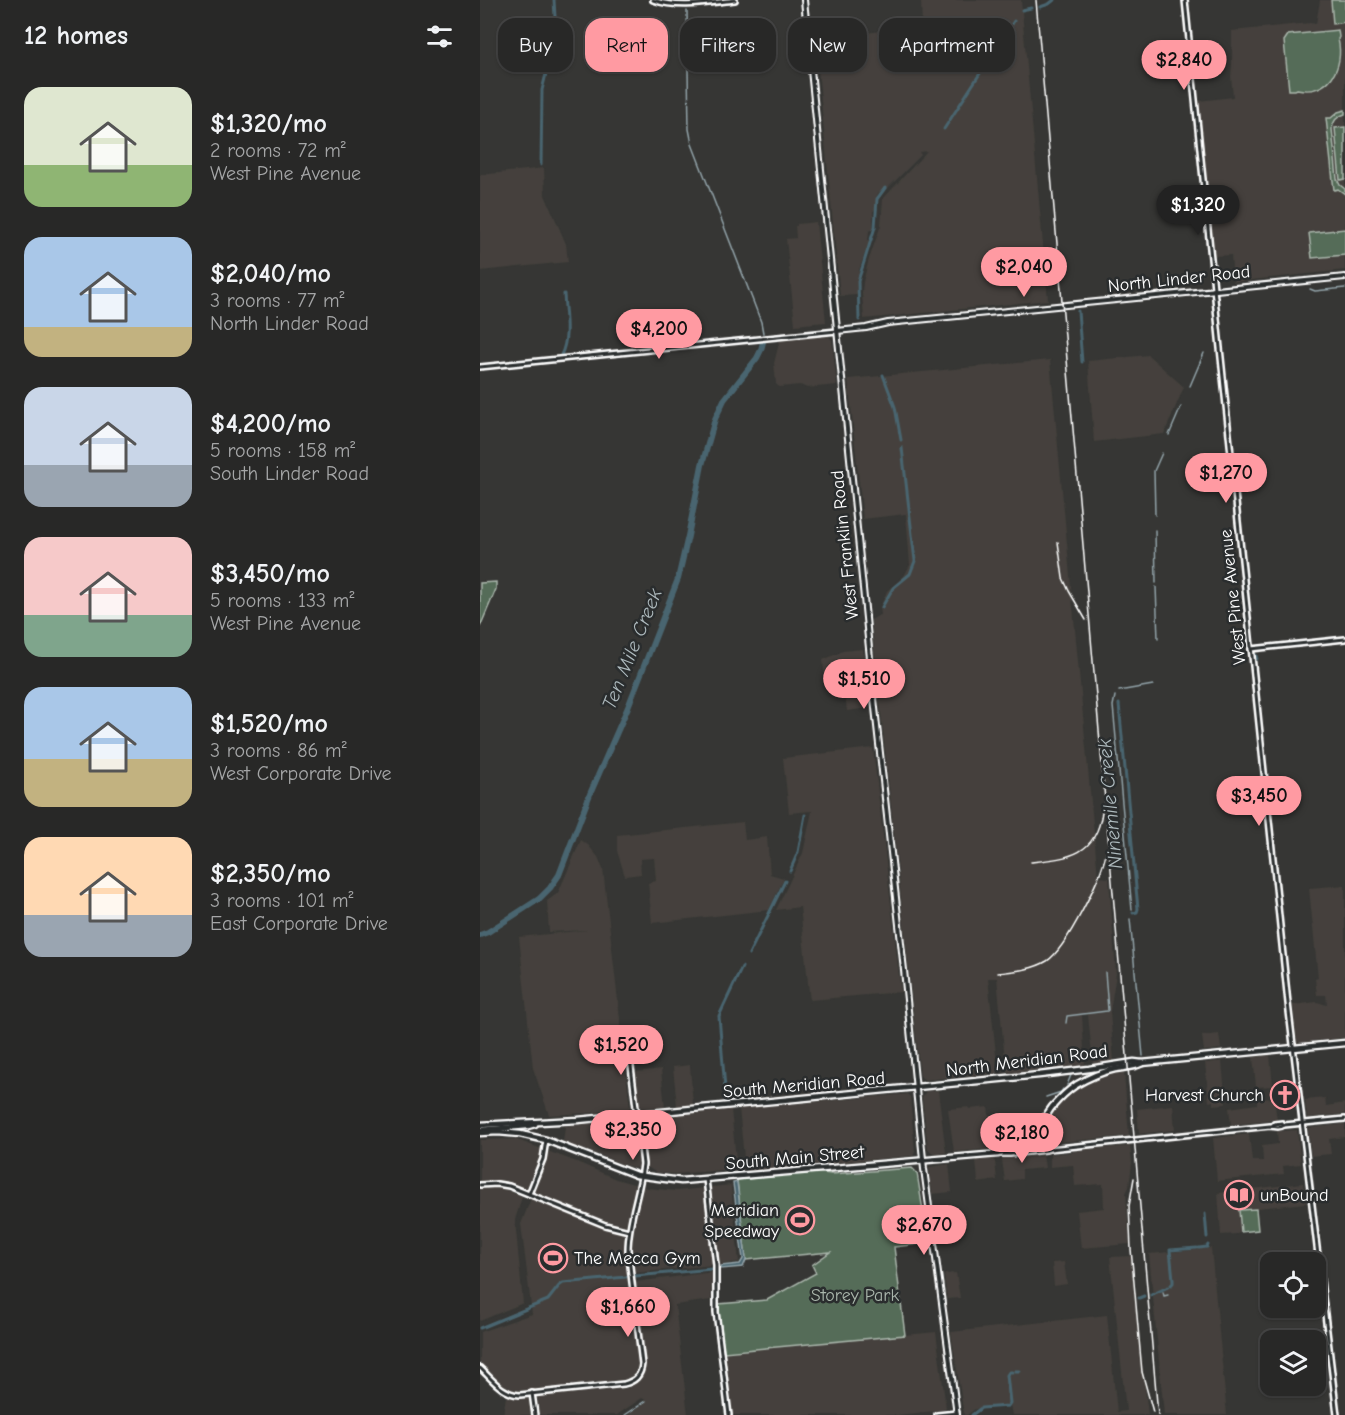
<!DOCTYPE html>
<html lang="en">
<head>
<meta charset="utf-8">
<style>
	:root { --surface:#282827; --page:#30302f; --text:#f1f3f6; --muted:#a5a6a7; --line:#444; --accent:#ff9aa2 }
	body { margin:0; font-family:"Comic Neue",sans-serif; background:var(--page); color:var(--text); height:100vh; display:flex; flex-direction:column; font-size:22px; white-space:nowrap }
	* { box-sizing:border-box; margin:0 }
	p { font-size:20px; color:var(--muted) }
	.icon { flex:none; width:33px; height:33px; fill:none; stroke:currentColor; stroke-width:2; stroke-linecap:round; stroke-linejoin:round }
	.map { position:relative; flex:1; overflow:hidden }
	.sheet { display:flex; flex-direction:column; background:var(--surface); width:480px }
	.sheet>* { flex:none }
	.guide { position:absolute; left:18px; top:18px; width:570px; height:54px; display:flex; gap:12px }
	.fabs { position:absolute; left:780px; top:1252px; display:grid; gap:12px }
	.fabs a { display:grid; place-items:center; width:66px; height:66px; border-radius:12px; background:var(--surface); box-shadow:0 2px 4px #0004,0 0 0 2px var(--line); font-size:30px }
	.price { position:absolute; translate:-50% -51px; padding:0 14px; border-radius:21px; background:var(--accent); color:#111; font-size:20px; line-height:39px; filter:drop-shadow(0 2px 3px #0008) }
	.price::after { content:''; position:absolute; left:50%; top:36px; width:18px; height:14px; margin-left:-9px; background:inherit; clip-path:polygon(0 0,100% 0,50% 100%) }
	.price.active { background:#222; color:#fff }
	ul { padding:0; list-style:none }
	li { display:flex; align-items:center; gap:18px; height:150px; padding:0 24px }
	li span { display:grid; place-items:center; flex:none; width:168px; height:120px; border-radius:18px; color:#555 }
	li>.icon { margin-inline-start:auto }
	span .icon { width:72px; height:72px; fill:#fffc; stroke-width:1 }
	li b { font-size:26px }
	h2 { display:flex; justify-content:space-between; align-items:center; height:72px; padding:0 24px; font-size:26px }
	.chip { padding:0 21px; border-radius:18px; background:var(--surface); box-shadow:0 2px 4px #0004,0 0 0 2px var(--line); font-size:21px; line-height:54px }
	.chip.active { background:var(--accent); color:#111 }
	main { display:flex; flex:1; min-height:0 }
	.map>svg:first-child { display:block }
	.built { fill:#44413c }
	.green { fill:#556c58; stroke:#aab6ac; stroke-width:1.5 }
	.water { fill:#4a656f; stroke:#92a3a9; stroke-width:1.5 }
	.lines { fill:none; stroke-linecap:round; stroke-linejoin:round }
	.stream { stroke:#92a3a9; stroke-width:1.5 }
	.canal { stroke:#4a656f; stroke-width:3 }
	.river { stroke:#4a656f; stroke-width:6 }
	.tertiary-casing { stroke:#fff; stroke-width:8 }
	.secondary-casing { stroke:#fff; stroke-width:8 }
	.primary-casing { stroke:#fff; stroke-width:9 }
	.tertiary { stroke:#2a2d2e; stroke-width:3 }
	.secondary { stroke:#2a2d2e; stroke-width:4 }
	.primary { stroke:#2a2d2e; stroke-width:4.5 }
	.rail { stroke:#fff; stroke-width:1.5 }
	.labels { text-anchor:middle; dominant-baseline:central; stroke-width:5; stroke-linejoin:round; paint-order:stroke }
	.street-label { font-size:18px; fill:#fff; stroke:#2a2d2e }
	.poi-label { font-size:18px; fill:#fff; stroke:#2a2d2e; text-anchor:end }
	.park-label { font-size:18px; fill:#aab6ac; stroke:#2a2d2e }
	.water-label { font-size:20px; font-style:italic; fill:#aebabe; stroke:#2a2d2e }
</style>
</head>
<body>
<main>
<section class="sheet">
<h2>12 homes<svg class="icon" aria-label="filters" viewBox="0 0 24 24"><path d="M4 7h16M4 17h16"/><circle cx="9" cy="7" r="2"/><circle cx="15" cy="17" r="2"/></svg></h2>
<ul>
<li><span style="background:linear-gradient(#dfe7d0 65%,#8fb573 0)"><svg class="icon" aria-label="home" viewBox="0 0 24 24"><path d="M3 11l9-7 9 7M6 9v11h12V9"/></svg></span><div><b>$1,320/mo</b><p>2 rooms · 72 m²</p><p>West Pine Avenue</p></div></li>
<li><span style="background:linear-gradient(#a9c7e8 75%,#c2b280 0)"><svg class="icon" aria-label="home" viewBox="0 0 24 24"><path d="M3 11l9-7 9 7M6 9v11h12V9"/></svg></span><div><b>$2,040/mo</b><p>3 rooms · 77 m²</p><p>North Linder Road</p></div></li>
<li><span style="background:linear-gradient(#c9d6e8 65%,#9aa5b1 0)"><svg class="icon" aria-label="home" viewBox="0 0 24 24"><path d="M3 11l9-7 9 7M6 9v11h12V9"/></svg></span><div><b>$4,200/mo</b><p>5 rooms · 158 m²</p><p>South Linder Road</p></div></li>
<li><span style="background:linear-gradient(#f6c9c9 65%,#7fa58c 0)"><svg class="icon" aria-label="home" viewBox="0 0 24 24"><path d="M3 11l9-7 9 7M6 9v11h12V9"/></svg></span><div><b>$3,450/mo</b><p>5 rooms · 133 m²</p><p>West Pine Avenue</p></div></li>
<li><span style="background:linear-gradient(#a9c7e8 60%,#c2b280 0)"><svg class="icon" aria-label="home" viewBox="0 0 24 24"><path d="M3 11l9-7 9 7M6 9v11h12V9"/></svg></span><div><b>$1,520/mo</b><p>3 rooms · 86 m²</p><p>West Corporate Drive</p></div></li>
<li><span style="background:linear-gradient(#ffd9b3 65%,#9aa5b1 0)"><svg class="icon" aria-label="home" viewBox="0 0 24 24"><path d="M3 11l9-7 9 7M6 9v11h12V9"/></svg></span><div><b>$2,350/mo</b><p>3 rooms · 101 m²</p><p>East Corporate Drive</p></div></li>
</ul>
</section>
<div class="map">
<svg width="865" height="1415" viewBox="0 0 865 1415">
	<rect width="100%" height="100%" fill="#363634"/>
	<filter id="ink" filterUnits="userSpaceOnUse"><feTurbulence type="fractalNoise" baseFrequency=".0167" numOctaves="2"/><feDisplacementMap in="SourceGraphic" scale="12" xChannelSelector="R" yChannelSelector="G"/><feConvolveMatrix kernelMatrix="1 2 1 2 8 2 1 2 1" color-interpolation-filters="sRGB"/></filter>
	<g filter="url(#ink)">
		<g class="built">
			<path d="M441 0H541L568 300 384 319 382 293 383 282 389 259 401 225 403 199 447 151 439 152 441 155 407 189 404 188 397 195 395 210 393 211V228L392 230 389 231 388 240H390L379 270 378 295 360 296 335 38 442 27Z"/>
			<path d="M840 0H865V270L753 282 751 255 734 256 718 101 753 97 751 76 752 64V31L830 23 836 24Z"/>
			<path d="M64 168 65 195 86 244 88 262 0 271V175Z"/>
			<path d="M336 222 346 322 315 325 306 239 316 238 315 226H317V224Z"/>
			<path d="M349 336 352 340 357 385 327 388 320 385 300 387 298 386 296 384 294 363 300 339Z"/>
			<path d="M668 355 704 387 684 434 614 442 608 361Z"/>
			<path d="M570 360 618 877 629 878 636 974 630 1012 634 1061 613 1065 608 1015H602L605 1066 530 1073 526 1070 517 978H508L518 1073 445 1080 441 1077 440 1075 391 620 401 614 400 608 407 591 424 576 430 565 426 514 383 519 368 379Z"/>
			<path d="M383 649 389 708 367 711 363 679 345 681 343 660 363 651Z"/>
			<path d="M393 748 421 992 331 1000 330 1002 320 907 296 910 323 853 332 811 309 813 303 758Z"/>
			<path d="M263 822 265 840 287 837 290 874 304 878 289 910 172 923 168 883 176 881 174 858 160 859 161 874 145 876 137 851V835Z"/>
			<path d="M101 840 108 845 118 857 123 869 150 1107 147 1111 69 1115 53 1068 39 937 107 930 69 932 67 901 78 893Z"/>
			<path d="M865 885V1038L817 1043 813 1005 837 1002 847 1005 846 995H837L835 979 838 978 829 888Z"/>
			<path d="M739 1034 741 1049 724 1051 722 1036Z"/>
			<path d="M790 1055 793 1086 776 1087 773 1057Z"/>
			<path d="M742 1061 746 1104 733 1105V1101L729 1102 725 1063Z"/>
			<path d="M210 1065 213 1105 197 1106 193 1067Z"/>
			<path d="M181 1069 185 1108 164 1110 159 1105 155 1072Z"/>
			<path d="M637 1072H644L649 1136 569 1143 567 1121 582 1101 604 1084 620 1076Z"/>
			<path d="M458 1090 466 1153 453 1154 448 1149 442 1097 446 1091Z"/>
			<path d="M427 1094 430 1097 435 1152 433 1156 268 1171 265 1168 259 1108Z"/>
			<path d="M794 1098 797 1120 751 1125 749 1108 777 1104V1099Z"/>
			<path d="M845 1098 846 1106 865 1103V1114L827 1118 825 1100Z"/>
			<path d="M693 1105 695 1130 659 1134 657 1109Z"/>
			<path d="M489 1107 490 1109 508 1107 511 1128 537 1125 539 1141 522 1148 474 1152 468 1109Z"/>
			<path d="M251 1109 257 1169 194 1174 181 1173 175 1172 169 1168H154L141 1164 125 1157 83 1143 85 1126Z"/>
			<path d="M865 1124V1137L849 1139 851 1154 831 1156 828 1128Z"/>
			<path d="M817 1130 821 1164 803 1166 804 1174 737 1181 733 1138 769 1134 772 1161H783L782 1146 798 1144 797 1131Z"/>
			<path d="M35 1139 97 1162 136 1179 168 1188 197 1191 224 1188 233 1265 155 1273 156 1282 233 1272 231 1300 195 1305 208 1415H147L167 1401 162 1398 137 1415H59L57 1396 149 1388 148 1380 36 1392 22 1386 0 1363V1332L52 1314 41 1224 54 1191 17 1181 0 1182V1140Z"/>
			<path d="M650 1146 652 1163 649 1187 646 1193 650 1244 601 1248 597 1211 624 1208 623 1184 595 1186 593 1165 570 1167V1154L592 1152 596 1150Z"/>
			<path d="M563 1155 565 1168 542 1170V1179L525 1181 522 1160 523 1158Z"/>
			<path d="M513 1159 515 1162 517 1180 498 1183 496 1160Z"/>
			<path d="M469 1164 472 1192 452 1194 449 1167Z"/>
			<path d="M823 1183 826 1203 759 1210 761 1232 757 1234 741 1235 738 1193Z"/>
			<path d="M251 1185 259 1262 239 1265 231 1187Z"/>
			<path d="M16 1188 25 1189 42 1197 35 1220 43 1303 0 1321V1189Z"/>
			<path d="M731 1248 747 1415H684L669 1254Z"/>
			<path d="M651 1256 668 1415H532L530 1405 495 1409 487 1415H484L471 1332 627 1315 637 1412 646 1411 630 1257Z"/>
			<path d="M584 1262 587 1284 574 1286 572 1263Z"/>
			<path d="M476 1273 480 1298 467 1299 464 1276 465 1274Z"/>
			<path d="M456 1332 466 1408 464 1410 418 1415H252L244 1352Z"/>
			<path d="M26 1396 39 1399 47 1398 50 1400 51 1415H23Z"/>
		</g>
		<g class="green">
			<path d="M851 0H865V22L853 24Z"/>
			<path d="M858 30 859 37 858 39C865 68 848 96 817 89L815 90H809L804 41 808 35Z"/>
			<path d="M865 110V114C857 116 853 121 852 129L857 179 860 185 865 189V194L858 189 854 190 846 118H851L858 112Z"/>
			<path d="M865 127V179L860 180 855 128Z"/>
			<path d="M865 229V255L832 258 829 233Z"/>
			<path d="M16 582V589L0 627V583Z"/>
			<path d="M432 1168 437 1173 448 1243 414 1247 425 1335 244 1352 238 1304 287 1300 336 1273 332 1265 350 1252 266 1260 257 1180 336 1172 351 1174Z"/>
			<path d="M776 1209 778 1230 761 1232 759 1210Z"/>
		</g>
		<path class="water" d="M257 1182 266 1260 263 1267 241 1269V1266L260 1264 263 1259 253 1183Z"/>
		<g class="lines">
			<g class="stream">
				<path d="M207 11 209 129 212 144 273 301 281 322 283 333"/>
				<path d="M830 289 835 291 865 288"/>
				<path d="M710 386 724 353"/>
				<path d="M689 435 701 407"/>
				<path d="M675 515 674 471 682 453"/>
				<path d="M675 530 676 583"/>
				<path d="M676 587 678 639"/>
				<path d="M639 691 673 685"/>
				<path d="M635 696 633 706 652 910"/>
				<path d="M650 919 663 1056"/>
				<path d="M586 1023 587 1016 627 1011 628 1010 625 972"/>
				<path d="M587 1085 591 1075"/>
				<path d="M566 1097 581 1092 583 1089"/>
				<path d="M683 1292 684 1296 688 1295"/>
				<path d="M145 1415 166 1401"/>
			</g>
			<g class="canal">
				<path d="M560 7 569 4 574 0"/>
				<path d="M542 10 551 8"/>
				<path d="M464 129 534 21"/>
				<path d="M61 165 62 90 76 34 74 0"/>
				<path d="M598 311 602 362"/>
				<path d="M379 320 378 281 395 227 397 199 405 188"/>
				<path d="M81 355C90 337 85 314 84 294"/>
				<path d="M403 375 415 407 421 440"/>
				<path d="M402 607 413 588 430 574 435 561 422 448"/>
				<path d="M776 655 777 659"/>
				<path d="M639 704 658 909 657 912 653 913"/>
				<path d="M310 871 318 852 325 815"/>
				<path d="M269 954 305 881"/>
				<path d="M246 1101 239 1016 262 967"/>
				<path d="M725 1214 727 1237"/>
				<path d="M719 1248 727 1247 728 1245"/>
				<path d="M155 1276 232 1269"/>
				<path d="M691 1285 693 1283V1280L690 1250 717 1248"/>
				<path d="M671 1295 688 1287"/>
				<path d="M659 1298 664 1296"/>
				<path d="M0 1328 68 1300 79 1286 83 1283 146 1277"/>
				<path d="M535 1371H540"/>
				<path d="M492 1415 501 1408 528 1406 530 1403 527 1375 529 1372H532"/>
			</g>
			<path class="river" d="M0 935 8 932 59 899 70 888 79 875 110 794 148 707 198 579 208 536 222 465 235 419 244 400 277 358 281 350 283 342"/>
			<g class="tertiary-casing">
				<g id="tertiary">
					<path d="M173 0C199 9 228 3 255 0"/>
					<path d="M705 0 740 348 808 1003 857 1415"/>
					<path d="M0 367 357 331"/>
					<path d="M771 649 865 639"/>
					<path d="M792 1126 794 1124 802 1123 804 1125 865 1119"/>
					<path d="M521 1154H530L566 1150 569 1149 790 1126C795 1126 799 1129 804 1125"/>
					<path d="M226 1179 236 1265V1312L249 1415"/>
					<path d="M0 1185 17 1184 29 1186 125 1225 149 1231"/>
					<path d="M49 1194 63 1159 66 1140"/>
					<path d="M0 1368C12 1379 22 1394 40 1395L144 1384C155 1381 161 1376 162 1364L148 1250C148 1220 160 1193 163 1164L147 1034"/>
					<path d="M52 1393 55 1415"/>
					<path d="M457 1415 477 1413"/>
				</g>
			</g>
			<g class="secondary-casing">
				<g id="secondary">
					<path d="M324 0 395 708 424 970 444 1169 477 1415"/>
					<path d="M357 331 386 328 408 323 865 277"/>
				</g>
			</g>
			<g class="primary-casing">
				<g id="primary">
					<path d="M0 1125 98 1120 559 1075 609 1069 654 1062 662 1063 865 1043"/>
					<path d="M0 1130 48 1126 55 1124"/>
					<path d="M0 1133 18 1132 40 1134 66 1140 156 1175 201 1181 518 1154C528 1150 538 1147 547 1140 558 1131 564 1118 572 1107 579 1099 587 1091 596 1085 608 1078 621 1072 635 1069 644 1067 653 1068 662 1063"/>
				</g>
			</g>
			<use href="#tertiary" class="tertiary"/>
			<use href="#secondary" class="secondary"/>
			<use href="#primary" class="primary"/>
			<g class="rail">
				<path d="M556 0 678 1415"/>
				<path d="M578 542 583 578 589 591 606 620"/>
				<path d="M551 862C588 858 616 856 622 812"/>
				<path d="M518 973C535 971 552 970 567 961 586 949 622 876 626 853"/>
				<path d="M654 1178 649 1206 651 1249 662 1372 673 1412"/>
			</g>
		</g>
	</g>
	<defs>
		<g id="church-ring" transform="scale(1.5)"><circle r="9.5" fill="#2a2d2e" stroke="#ff9aa2" stroke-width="1.5"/><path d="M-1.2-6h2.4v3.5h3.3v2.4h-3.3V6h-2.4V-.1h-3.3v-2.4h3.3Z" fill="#ff9aa2"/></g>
		<g id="library-ring" transform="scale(1.5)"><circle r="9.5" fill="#2a2d2e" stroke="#ff9aa2" stroke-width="1.5"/><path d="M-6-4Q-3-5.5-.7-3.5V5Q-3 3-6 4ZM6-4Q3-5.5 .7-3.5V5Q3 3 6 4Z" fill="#ff9aa2"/></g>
		<g id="stadium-ring" transform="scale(1.5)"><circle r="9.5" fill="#2a2d2e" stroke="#ff9aa2" stroke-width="1.5"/><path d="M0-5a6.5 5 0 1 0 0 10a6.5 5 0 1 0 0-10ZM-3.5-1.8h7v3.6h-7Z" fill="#ff9aa2"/></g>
	</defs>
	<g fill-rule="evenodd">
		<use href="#church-ring" x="805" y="1095"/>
		<use href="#library-ring" x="759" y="1195"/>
		<use href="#stadium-ring" x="320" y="1220"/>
		<use href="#stadium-ring" x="73" y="1258"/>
	</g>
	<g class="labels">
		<g class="street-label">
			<text transform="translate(699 279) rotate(-6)">North Linder Road</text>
			<text transform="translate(365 545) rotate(-96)">West Franklin Road</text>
			<text transform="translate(753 597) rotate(-96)">West Pine Avenue</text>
			<text transform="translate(547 1061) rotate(-7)">North Meridian Road</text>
			<text transform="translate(324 1085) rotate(-5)">South Meridian Road</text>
			<text transform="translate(315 1158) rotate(-5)">South Main Street</text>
		</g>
		<g class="poi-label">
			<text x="784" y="1095">Harvest Church</text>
			<text x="780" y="1195" text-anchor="start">unBound</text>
			<text x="299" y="1210">Meridian<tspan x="299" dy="21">Speedway</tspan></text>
			<text x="94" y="1258" text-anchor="start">The Mecca Gym</text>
		</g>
		<g class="park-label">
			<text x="375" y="1295">Storey Park</text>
		</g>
		<g class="water-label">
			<text transform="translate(152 649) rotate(-68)">Ten Mile Creek</text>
			<text transform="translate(630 804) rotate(-95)">Ninemile Creek</text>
		</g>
	</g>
</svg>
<div class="fabs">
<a><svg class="icon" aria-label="locate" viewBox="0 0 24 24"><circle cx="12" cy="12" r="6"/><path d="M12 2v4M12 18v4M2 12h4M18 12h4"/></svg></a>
<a><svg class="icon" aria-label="layers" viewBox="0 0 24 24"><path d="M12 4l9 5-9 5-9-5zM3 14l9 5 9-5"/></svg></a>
</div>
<b class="price" style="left:704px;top:91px">$2,840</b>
<b class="price active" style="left:718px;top:236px">$1,320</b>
<b class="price" style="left:544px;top:298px">$2,040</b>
<b class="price" style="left:179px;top:360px">$4,200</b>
<b class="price" style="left:746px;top:504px">$1,270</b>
<b class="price" style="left:384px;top:710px">$1,510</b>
<b class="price" style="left:779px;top:827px">$3,450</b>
<b class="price" style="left:141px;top:1076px">$1,520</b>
<b class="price" style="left:153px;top:1161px">$2,350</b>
<b class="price" style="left:542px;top:1164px">$2,180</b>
<b class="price" style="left:444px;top:1256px">$2,670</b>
<b class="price" style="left:148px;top:1338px">$1,660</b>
<div class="guide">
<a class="chip">Buy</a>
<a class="chip active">Rent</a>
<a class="chip">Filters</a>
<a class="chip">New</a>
<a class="chip">Apartment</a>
</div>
</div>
</main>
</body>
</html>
